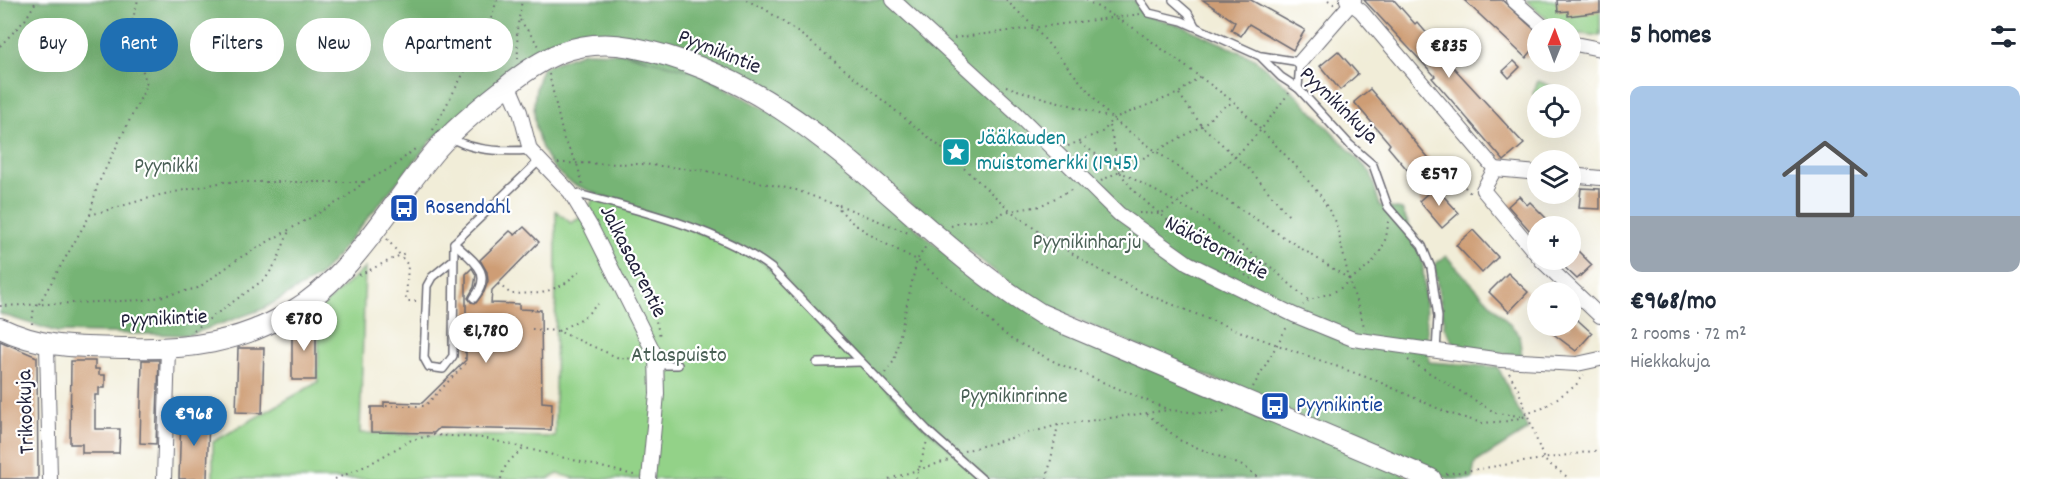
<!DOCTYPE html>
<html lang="en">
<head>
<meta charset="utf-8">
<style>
	:root { --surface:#fff; --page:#f2f2f3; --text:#1f2937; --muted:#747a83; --line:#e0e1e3; --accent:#1f6fb2 }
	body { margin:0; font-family:Dekko,sans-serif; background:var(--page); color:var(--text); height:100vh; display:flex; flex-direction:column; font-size:22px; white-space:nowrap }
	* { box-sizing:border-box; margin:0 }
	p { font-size:20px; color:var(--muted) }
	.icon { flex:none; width:33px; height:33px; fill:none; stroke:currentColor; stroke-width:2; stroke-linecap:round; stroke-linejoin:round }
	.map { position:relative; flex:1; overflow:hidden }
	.details { display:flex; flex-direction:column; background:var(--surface); width:450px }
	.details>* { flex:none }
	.hud { position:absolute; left:18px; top:18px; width:570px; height:54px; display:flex; gap:12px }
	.needle { width:39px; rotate:1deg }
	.tools { position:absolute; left:1527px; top:18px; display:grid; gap:12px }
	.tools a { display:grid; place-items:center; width:54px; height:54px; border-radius:50%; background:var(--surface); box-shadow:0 6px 24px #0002; font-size:30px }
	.price { position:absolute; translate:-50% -51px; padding:0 14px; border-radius:21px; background:#fff; color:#222; font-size:20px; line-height:39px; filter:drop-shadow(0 2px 3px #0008) }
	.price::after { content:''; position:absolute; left:50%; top:36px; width:18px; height:14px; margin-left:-9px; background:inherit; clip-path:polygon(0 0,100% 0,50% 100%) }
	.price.current { background:var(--accent); color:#fff }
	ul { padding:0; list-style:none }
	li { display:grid; align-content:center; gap:12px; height:318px; padding:0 30px }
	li+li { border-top:2px solid var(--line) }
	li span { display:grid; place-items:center; height:186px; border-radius:12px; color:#555 }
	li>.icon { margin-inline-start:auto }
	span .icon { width:108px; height:108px; fill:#fffc; stroke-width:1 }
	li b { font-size:26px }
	h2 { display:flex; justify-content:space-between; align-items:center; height:72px; padding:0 30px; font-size:26px }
	.tag { padding:0 21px; border-radius:27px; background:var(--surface); box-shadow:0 6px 24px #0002; font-size:21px; line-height:54px }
	.tag.current { background:var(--accent); color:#fff }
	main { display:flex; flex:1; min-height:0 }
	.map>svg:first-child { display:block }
	.green { fill:#93d288; stroke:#5a7a62; stroke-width:1.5 }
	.forest { fill:#76b474; stroke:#4c6b58; stroke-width:1.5 }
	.building { fill:#ce9d75 }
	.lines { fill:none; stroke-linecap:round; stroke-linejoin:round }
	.lane-casing { stroke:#6a6972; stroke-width:10 }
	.street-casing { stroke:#6a6972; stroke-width:16 }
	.secondary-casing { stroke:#6a6972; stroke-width:22 }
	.path { stroke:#6a6972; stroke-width:2; stroke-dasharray:1.5 4.5; stroke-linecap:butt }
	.lane { stroke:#fff; stroke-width:7 }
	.street { stroke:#fff; stroke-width:14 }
	.secondary { stroke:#fff; stroke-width:20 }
	.labels { text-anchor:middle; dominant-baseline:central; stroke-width:4.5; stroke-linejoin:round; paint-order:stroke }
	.street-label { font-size:22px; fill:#22223b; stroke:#fff }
	.culture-label { font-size:22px; fill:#0d838f; stroke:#fff; text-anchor:start }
	.park-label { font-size:22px; fill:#4a6056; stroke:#fff }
	.transit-label { font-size:22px; fill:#164399; stroke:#fff; text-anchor:start }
</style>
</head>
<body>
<main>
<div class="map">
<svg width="1600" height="479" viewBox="0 0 1600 479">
	<rect width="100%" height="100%" fill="#fff"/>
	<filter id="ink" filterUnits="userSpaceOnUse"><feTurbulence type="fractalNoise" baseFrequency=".0167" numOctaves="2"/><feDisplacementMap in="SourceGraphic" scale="12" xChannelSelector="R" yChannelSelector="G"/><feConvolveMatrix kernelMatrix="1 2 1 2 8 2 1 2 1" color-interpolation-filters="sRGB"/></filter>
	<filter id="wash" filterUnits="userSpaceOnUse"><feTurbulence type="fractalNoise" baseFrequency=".008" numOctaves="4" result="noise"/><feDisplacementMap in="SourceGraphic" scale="24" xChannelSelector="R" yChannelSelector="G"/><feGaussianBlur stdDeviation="1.35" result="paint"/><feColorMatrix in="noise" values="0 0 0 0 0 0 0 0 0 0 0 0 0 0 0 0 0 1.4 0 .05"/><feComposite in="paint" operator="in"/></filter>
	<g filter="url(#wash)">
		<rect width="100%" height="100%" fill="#f1edd8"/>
		<g class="green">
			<path d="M1526 0H1600V36L1571 33 1570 28H1557Z"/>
			<path d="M1538 81 1556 88 1557 94H1538L1537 102 1533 94Z"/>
			<path d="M595 193 754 253 922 425 986 479H577L558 474 548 479H213V442L318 382 319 309 365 268 360 433 555 437 556 211 571 223 587 214Z"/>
		</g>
		<g class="forest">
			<path d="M0 0H1134L1149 16 1183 26 1253 58 1268 70 1297 95 1371 173 1380 206 1402 210 1422 253 1429 362 1498 367 1528 430 1475 463 1472 479H1451L1429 472 1046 306 1016 289 796 109 583 37 561 42 537 55 432 140 320 276 263 309 189 335 57 332 0 314Z"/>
			<path d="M584 52 624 53 696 72 788 121 978 280 1414 479H986L922 425 754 253 595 193C588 190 580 187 573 184 534 161 525 105 543 67Z"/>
			<path d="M1446 256 1519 334 1522 356 1456 347 1445 328 1434 265Z"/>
		</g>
		<g id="blocks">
			<g class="building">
				<path d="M1203 0H1251L1305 30 1293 50 1249 24 1241 36 1231 30 1235 22Z"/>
				<path d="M1364 0H1394L1415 24 1417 22 1444 53 1442 55 1524 144 1504 161 1432 78 1435 76Z"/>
				<path d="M1464 0H1502L1538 33V44L1526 58Z"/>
				<path d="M1557 0H1600V12L1568 16V11L1558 12Z"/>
				<path d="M1338 51 1358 74 1340 90 1320 66Z"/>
				<path d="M1514 61 1520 67 1509 78 1503 71Z"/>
				<path d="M1370 89 1433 163 1415 179 1388 147 1390 144 1354 102Z"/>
				<path d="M1435 187 1459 213 1442 228 1419 201Z"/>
				<path d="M1581 188 1600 189V209L1579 208Z"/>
				<path d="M1519 196 1527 205 1530 202 1554 226H1538V240L1508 206Z"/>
				<path d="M524 227 539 242 492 290 491 303 519 304V309L541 310 542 402 552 403 551 430 439 428 434 433 371 432V407H384V402L422 403 466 360V274L472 268 476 275 474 287 468 298 471 302 476 303 484 292 488 281 487 272 480 260 510 231 515 235Z"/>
				<path d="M1473 230 1498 257 1482 273 1456 245Z"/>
				<path d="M1570 243 1592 265 1577 279 1557 260H1570Z"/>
				<path d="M1508 273 1528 292 1509 312 1489 292Z"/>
				<path d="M1570 313 1592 333 1576 351 1543 326H1570Z"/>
				<path d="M297 323H316V380H292V325Z"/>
				<path d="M0 341 37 357 38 479H0Z"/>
				<path d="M238 348H264L262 413 236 412Z"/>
				<path d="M142 360H159L156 444 140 443Z"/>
				<path d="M71 361H95V369H99V375H105V388H99V395H95V429H120L119 453H82V444H70Z"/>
				<path d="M181 415 209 416 207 479H179Z"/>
			</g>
		</g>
	</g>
	<g filter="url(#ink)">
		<use href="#blocks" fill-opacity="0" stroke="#6a6972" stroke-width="1.5"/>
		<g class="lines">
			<g class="lane-casing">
				<g id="lane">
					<path d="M1140 0 1149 13 1182 21 1260 56 1281 77 1298 88 1350 145 1373 165 1388 207 1422 246 1431 268 1438 317 1436 352"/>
					<path d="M1173 0 1188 13 1195 26"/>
					<path d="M1262 56 1300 62 1298 88"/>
					<path d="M451 138C473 151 505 152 530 150"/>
					<path d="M570 192C634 209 718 228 771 268L929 432 982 479"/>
					<path d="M454 243C473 261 494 272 474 298"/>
					<path d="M453 260 432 277 427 286 424 358 429 367 443 369 453 356 454 243 539 161"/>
					<path d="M817 363 861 362"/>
					<path d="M658 365H678"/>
				</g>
			</g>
			<g class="street-casing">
				<g id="street">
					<path d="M893 0 1013 110 1119 214 1188 263 1294 315 1353 339 1501 360 1577 364 1600 359"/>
					<path d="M1347 0 1361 11 1495 169"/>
					<path d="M1513 0 1545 28"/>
					<path d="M1570 43 1600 49"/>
					<path d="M1300 62 1354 0"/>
					<path d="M508 84 520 112 530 150 570 192 591 227 656 357 657 394 649 479"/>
					<path d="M1495 169 1483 190 1538 256"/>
					<path d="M1495 169 1538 173"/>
					<path d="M1570 175 1600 178"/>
					<path d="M1541 260 1600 316"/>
					<path d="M47 345 50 479"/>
					<path d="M164 479 168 349"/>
				</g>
			</g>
			<g class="secondary-casing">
				<path id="secondary" d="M0 328C44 349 81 347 128 348 187 350 239 343 291 312 353 276 391 203 436 150 455 128 478 109 501 91 541 57 578 37 631 47 810 82 897 225 1041 314L1431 479"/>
			</g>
			<g class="path">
				<path d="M746 0 765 9 807 39 944 150 1011 211 1047 238 1099 270 1139 291 1228 327 1377 381 1448 413 1482 423 1509 421 1526 416"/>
				<path d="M1006 0 1034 27 1112 119 1201 184 1349 279 1365 329"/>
				<path d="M1086 0 1132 27 1234 102 1293 163 1320 195 1336 222 1349 279C1337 298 1318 292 1303 305"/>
				<path d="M1328 0 1335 5"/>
				<path d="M520 20 539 46"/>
				<path d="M954 38 1141 14"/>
				<path d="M0 46 25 20 37 0"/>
				<path d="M518 59 517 30 522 0"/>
				<path d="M549 74 564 140 577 164 583 185"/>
				<path d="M1006 86C1040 99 1075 104 1109 118"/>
				<path d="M1179 94 1202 126 1251 171 1289 216"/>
				<path d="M1109 126C1114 140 1116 159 1120 171 1132 201 1224 261 1253 280"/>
				<path d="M433 130 488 28 497 0"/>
				<path d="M1080 143 1121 172 1201 216 1272 268 1308 300"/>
				<path d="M1068 146 1104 131 1112 119 1179 93 1200 76"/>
				<path d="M558 163 642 164 707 171 796 190 836 205 850 221 880 241 917 260 1011 339 1057 363 1167 409"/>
				<path d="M1449 169 1472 195"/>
				<path d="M1101 181 1202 126 1221 108 1234 102"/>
				<path d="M839 205 911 234"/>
				<path d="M599 210 648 292 660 336"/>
				<path d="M1139 213 1160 214 1178 203 1236 156 1260 131 1289 93"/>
				<path d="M90 215 97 186 147 85 130 29 138 0"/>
				<path d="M951 226 962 222 991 220 1004 212 1040 206 1075 188"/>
				<path d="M387 239 408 265 406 301H417"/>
				<path d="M359 275 407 252"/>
				<path d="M1349 279C1373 268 1388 247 1388 220"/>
				<path d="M498 284 511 294 542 293 563 285 580 271"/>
				<path d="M39 304 90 215 160 195 224 182H364"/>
				<path d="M0 306 146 300 198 288 241 257 345 198 364 182 393 167 416 148"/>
				<path d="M32 324 34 306"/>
				<path d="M532 329 558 331 619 358 643 359"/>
				<path d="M194 330 266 278 277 261 289 231"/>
				<path d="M558 331 583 318 598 304"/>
				<path d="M1408 360 1496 413 1520 416 1543 408 1575 386 1584 375"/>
				<path d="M885 373 894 361 917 260 926 246"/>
				<path d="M1509 373 1518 389 1544 460 1570 479"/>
				<path d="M1253 387 1287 327"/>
				<path d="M386 406H425L465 364 464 312"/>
				<path d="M1147 414 1181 441 1245 467 1260 479"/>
				<path d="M964 451 1058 425 1169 410 1210 414 1229 410"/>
				<path d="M1446 474 1600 450"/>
				<path d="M335 479 368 465 411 440 434 435 484 438 638 476"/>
				<path d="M501 479C503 465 513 457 523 449"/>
				<path d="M889 479 949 460"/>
				<path d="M916 479 927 441"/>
				<path d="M1047 479 1058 425"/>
			</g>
			<use href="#lane" class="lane"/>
			<use href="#street" class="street"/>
			<use href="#secondary" class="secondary"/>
		</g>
	</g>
	<defs>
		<g id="sight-square" transform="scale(1.5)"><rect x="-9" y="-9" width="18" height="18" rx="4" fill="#0f9aa8" stroke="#fff"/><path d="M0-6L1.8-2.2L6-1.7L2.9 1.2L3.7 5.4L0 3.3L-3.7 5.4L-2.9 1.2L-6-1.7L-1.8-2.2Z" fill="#fff"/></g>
		<g id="bus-square" transform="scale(1.5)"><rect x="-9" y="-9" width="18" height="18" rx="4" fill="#1a4fb4" stroke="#fff"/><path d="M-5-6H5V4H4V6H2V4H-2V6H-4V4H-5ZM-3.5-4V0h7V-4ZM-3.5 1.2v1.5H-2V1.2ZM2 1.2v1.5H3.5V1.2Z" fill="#fff"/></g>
	</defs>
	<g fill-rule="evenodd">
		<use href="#sight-square" x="956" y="152"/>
		<use href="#bus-square" x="404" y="208"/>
		<use href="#bus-square" x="1275" y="406"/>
	</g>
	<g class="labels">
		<g class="street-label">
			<text transform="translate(719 53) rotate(22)">Pyynikintie</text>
			<text transform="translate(1338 106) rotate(44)">Pyynikinkuja</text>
			<text transform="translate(1216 249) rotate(28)">Näkötornintie</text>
			<text transform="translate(632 262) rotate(63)">Jalkasaarentie</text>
			<text transform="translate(164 320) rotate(-3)">Pyynikintie</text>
			<text transform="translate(27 412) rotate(-92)">Trikookuja</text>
		</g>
		<g class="culture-label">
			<text x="977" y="139">Jääkauden<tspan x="977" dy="25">muistomerkki (1945)</tspan></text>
		</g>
		<g class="park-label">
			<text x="166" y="167">Pyynikki</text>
			<text x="1087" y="243">Pyynikinharju</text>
			<text x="679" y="356">Atlaspuisto</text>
			<text x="1014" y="397">Pyynikinrinne</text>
		</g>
		<g class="transit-label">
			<text x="425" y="208">Rosendahl</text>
			<text x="1296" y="406">Pyynikintie</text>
		</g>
	</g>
</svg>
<div class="tools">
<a><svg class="needle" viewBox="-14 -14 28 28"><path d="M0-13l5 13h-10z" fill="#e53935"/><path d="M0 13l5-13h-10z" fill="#747a83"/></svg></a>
<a><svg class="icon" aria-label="locate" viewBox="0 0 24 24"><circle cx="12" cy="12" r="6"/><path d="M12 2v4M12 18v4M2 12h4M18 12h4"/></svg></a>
<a><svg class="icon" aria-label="layers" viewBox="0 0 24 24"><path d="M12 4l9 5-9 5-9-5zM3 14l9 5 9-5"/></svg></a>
<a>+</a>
<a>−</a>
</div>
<b class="price" style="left:1449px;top:79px">€835</b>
<b class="price" style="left:1439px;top:207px">€597</b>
<b class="price" style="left:304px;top:352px">€780</b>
<b class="price" style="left:486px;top:364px">€1,780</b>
<b class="price current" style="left:194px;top:447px">€968</b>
<div class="hud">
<a class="tag">Buy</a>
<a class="tag current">Rent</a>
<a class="tag">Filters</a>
<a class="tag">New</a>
<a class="tag">Apartment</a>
</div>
</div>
<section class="details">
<h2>5 homes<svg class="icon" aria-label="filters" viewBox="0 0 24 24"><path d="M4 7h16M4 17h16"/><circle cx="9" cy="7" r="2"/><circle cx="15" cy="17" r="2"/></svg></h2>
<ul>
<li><span style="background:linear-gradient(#a9c7e8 70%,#9aa5b1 0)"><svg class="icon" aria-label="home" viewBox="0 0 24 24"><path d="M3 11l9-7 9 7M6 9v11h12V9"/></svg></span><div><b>€968/mo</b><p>2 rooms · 72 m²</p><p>Hiekkakuja</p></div></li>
</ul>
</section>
</main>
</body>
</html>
